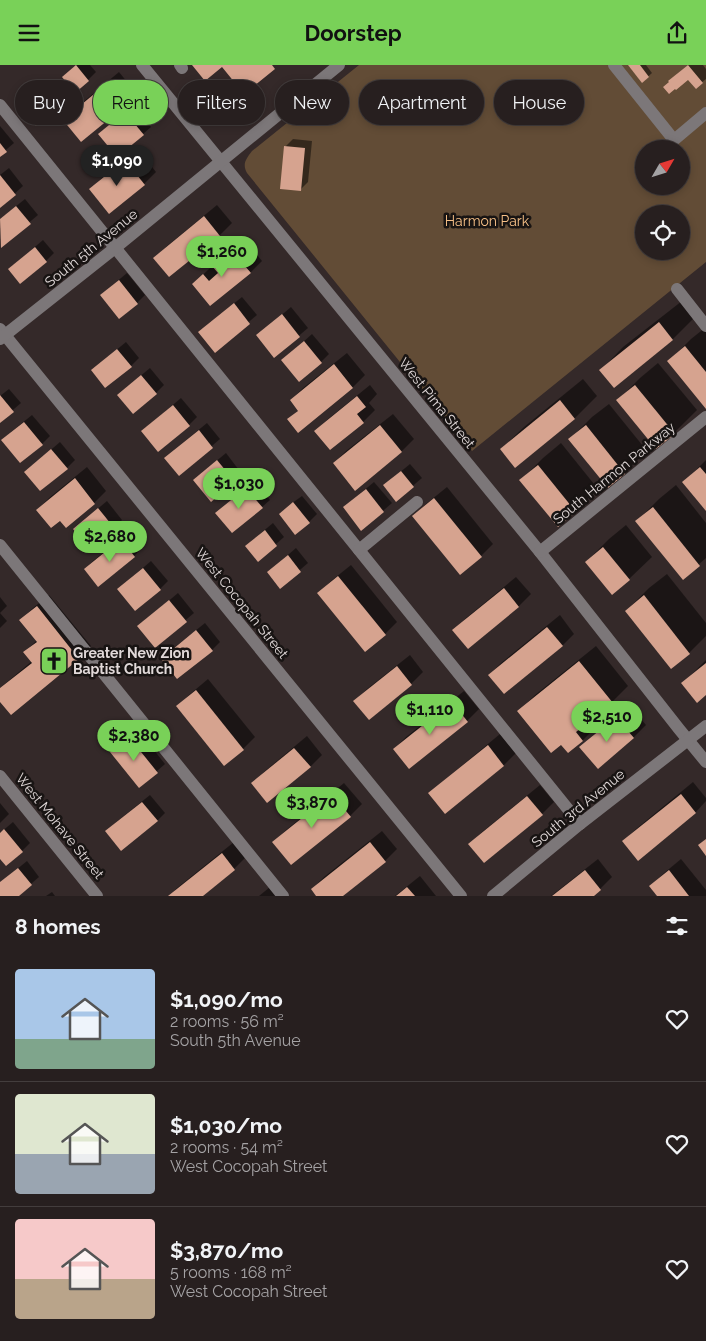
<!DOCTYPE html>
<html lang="en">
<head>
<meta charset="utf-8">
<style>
	:root { --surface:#271f1f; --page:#332c2c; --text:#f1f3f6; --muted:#a4a2a4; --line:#433d3d; --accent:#79d158 }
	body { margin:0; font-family:Raleway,sans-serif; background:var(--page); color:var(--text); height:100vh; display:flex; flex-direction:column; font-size:19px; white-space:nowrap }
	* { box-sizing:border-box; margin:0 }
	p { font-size:16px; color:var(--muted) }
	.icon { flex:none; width:28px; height:28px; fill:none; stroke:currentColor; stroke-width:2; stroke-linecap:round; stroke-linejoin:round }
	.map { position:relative; height:831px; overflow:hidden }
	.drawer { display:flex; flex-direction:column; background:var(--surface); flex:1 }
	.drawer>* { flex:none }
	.banner { position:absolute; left:15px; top:15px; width:676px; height:45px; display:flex; gap:10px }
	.needle { width:32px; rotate:51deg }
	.buttons { position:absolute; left:635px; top:75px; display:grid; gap:10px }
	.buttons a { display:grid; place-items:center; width:55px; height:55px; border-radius:50%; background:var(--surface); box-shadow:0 2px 8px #0003,0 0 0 1px var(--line); font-size:25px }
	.price { position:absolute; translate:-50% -42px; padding:0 11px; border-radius:18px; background:var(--accent); color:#111; font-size:16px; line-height:32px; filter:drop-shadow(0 1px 2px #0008) }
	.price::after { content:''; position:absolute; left:50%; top:30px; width:15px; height:11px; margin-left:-8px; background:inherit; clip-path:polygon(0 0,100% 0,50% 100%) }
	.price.selected { background:#222; color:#fff }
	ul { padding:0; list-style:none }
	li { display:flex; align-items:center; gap:15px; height:125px; padding:0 15px }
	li+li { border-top:1px solid var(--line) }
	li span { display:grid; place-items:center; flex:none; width:140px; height:100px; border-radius:5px; color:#555 }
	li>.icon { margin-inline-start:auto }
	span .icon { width:60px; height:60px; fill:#fffc; stroke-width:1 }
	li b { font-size:21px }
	h2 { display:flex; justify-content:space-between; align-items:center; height:60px; padding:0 15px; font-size:21px }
	.pill { padding:0 18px; border-radius:22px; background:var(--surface); box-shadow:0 2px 8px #0003,0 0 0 1px var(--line); font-size:18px; line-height:45px }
	.pill.selected { background:var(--accent); color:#111 }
	header { display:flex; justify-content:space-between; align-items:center; height:65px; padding:0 15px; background:var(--accent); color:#111; font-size:22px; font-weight:700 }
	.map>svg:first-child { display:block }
	.green { fill:#624c36; fill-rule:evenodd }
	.shadow { fill:#0007 }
	.building { fill:#d6a38f }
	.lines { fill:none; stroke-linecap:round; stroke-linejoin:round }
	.minor { stroke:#7c7779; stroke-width:12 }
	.labels { text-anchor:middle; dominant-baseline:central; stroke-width:5; stroke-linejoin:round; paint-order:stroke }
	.park-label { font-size:14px; fill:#f7c087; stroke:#181413 }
	.street-label { font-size:14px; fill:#e1d9d9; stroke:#181413 }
	.poi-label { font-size:14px; font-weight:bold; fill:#e1d9d9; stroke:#181413; text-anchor:start }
</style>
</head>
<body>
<header><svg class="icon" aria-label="menu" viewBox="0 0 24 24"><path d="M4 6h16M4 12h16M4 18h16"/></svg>Doorstep<svg class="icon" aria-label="share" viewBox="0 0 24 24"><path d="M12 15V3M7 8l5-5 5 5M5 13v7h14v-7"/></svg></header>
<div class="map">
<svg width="706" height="831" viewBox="0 0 706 831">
	<rect width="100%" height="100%" fill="#342929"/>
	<path class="green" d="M359 0H706V197L472 386 247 108C242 99 246 94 252 86ZM644 84H681V121H644ZM644 149H681V186H644Z"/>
	<g class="shadow">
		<path d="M77 0H90L96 7 88 15 72 4Z"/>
		<path d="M630 0H646L652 8 643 16Z"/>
		<path d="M688 0H703L706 4V14L696 22 689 13 677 9Z"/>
		<path d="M119 7 136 28 124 40 64 55 76 43Z"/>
		<path d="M47 16 63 36 55 44 28 31Z"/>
		<path d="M133 40 151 62 143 69H99Z"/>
		<path d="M0 61 14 78 0 90Z"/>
		<path d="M293 74 312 76 308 117 300 125 285 82Z"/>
		<path d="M138 84 156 107 144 119 109 147 91 124 103 112Z"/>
		<path d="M9 103 23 121 0 142V110Z"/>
		<path d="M25 134 38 150 1 181 0 154Z"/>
		<path d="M217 140 232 158 220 170 169 211 155 193 167 181Z"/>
		<path d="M244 174 262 196 250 208 210 240 193 219 225 189Z"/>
		<path d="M43 175 54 188 46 196 9 204Z"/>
		<path d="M127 208 145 230 137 238 109 223Z"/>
		<path d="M242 232 257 250 215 286 207 260Z"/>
		<path d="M682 236 695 252 673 274 614 321 601 305 623 282Z"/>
		<path d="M291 242 308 263 275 291 258 270Z"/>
		<path d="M706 262V341L669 296 691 274Z"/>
		<path d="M312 269 329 289 321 297 283 295Z"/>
		<path d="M126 277 139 293 131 301 92 305Z"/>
		<path d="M347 288 365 310 353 322 289 354 299 345 291 335 303 323Z"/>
		<path d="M658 298 697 345 674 368 656 382 618 335 640 313Z"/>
		<path d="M150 303 164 320 156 328 127 322Z"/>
		<path d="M583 314 597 331 575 353 515 401 501 384 524 362Z"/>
		<path d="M370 320 377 329 369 338 375 345 363 357 316 366 328 354Z"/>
		<path d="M9 324 21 338 0 356V331Z"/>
		<path d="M181 333 197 352 189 360 142 366Z"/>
		<path d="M609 339 647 386 624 408 608 421 570 374 592 352Z"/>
		<path d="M393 349 414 374 402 386 355 424 334 398 346 386Z"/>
		<path d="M32 350 50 371 42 379 11 367Z"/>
		<path d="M207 358 220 374 179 409 174 385Z"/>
		<path d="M60 377 75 395 67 403 25 407Z"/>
		<path d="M561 378 598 424 575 446 558 461 521 415 543 393Z"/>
		<path d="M226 388 242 409 235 417 203 407Z"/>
		<path d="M706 395V444L684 417Z"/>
		<path d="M410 399 422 413 396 435 393 413Z"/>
		<path d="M87 402 106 426 94 438 66 461 60 454 37 445 49 433Z"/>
		<path d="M255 416 270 435 262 442 217 448Z"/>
		<path d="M374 417 392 438 362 464 344 442Z"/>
		<path d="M676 420 706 458V493L683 513 637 456 659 434Z"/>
		<path d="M447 422 493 479 481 491 414 451 426 439Z"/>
		<path d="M302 431 317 449 309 457 288 441Z"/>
		<path d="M107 436 122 455 114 463 83 456Z"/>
		<path d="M273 458 284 472 258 495 255 473Z"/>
		<path d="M626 460 652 492 629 514 586 497 609 474Z"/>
		<path d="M129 467 142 483 134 491 98 520 85 504 93 496Z"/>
		<path d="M296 483 308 498 280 522 268 507Z"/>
		<path d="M151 496 168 516 160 524H118Z"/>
		<path d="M351 500 397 557 385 569 319 528 331 516Z"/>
		<path d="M667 509 706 558V571L689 588 671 602 626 546 649 523Z"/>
		<path d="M516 512 531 529 519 541 468 582 454 565 466 553Z"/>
		<path d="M178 528 194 548 155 581 147 554Z"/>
		<path d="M49 530 91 581 79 593 11 648 0 635V623L32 596 25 587 37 575 21 555 33 543Z"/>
		<path d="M0 532 7 541 0 548Z"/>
		<path d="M0 548 7 556 0 563Z"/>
		<path d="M560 550 574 569 562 581 489 610 501 598Z"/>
		<path d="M205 558 220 577 212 585 162 594 170 586Z"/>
		<path d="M596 581 628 621 612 637 592 653 598 660 582 676 561 678 519 646 535 630Z"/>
		<path d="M410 590 423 607 411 619 369 654 355 636 367 624Z"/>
		<path d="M706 595V629L683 618Z"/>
		<path d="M208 614 255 672 243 684 224 699 177 642 189 630Z"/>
		<path d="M464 626 479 644 467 656 394 684 406 672Z"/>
		<path d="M629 640 646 660 634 672 598 702 593 671Z"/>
		<path d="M138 665 165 699 140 721 120 679Z"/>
		<path d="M500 669 516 688 504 700 445 748 430 729 442 717Z"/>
		<path d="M307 671 322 690 310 702 253 718 265 706Z"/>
		<path d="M693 717 706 733V736L696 747 638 794 624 776 636 764Z"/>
		<path d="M344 718 362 739 350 751 274 777 286 765Z"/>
		<path d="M540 720 554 737 542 749 470 779 482 767Z"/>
		<path d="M150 730 165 748 157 756 107 766 115 758Z"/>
		<path d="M0 738 9 749 0 758Z"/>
		<path d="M13 757 30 778 22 786 0 793V768Z"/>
		<path d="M382 766 397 784 385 796 341 831H318L312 824 324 812Z"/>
		<path d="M234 777 246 792 234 804 201 831H169L177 823Z"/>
		<path d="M598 794 612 812 600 824 592 831H551Z"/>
		<path d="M681 794 706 825V831H659L651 821 663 809Z"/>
		<path d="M27 796 39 812 17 831H2L0 829V818Z"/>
		<path d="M420 811 436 831H395Z"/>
		<path d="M270 822 277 831H259Z"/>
		<path d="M52 827 55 831H46Z"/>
	</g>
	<g class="building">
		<path d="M76 0 89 16 75 28 62 12Z"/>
		<path d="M192 0H272L275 4 244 29 222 2 205 16Z"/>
		<path d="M628 0H640L649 12 642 18Z"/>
		<path d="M688 0 703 18 696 24 688 15 676 25 675 24 669 29 663 22 669 17 668 16Z"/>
		<path d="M106 19 125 41 81 77 63 55Z"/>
		<path d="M38 23 56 45 36 61 19 39Z"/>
		<path d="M125 47 144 70 117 92 98 69Z"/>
		<path d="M0 78 7 87 0 92Z"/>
		<path d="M284 81 305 83 301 126 280 124Z"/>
		<path d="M125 95 145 120 109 149 89 124Z"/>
		<path d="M0 110 16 130 0 143Z"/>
		<path d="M16 141 31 159 1 183 0 154Z"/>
		<path d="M204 151 220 171 169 212 153 193Z"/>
		<path d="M35 182 47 197 20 219 8 204Z"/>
		<path d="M231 185 251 208 210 241 192 219 203 209 209 216 218 208 212 201Z"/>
		<path d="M119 215 138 239 119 254 100 230Z"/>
		<path d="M234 238 250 259 215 288 198 267Z"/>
		<path d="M282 249 300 272 274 293 256 270Z"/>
		<path d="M659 257 673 275 614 323 599 305Z"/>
		<path d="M304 276 322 298 299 317 281 295Z"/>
		<path d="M685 281 706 307V344L667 296Z"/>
		<path d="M117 284 132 302 105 323 91 305Z"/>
		<path d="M334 299 353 323 298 368 287 354 298 346 290 335Z"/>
		<path d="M141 310 157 329 133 349 117 330Z"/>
		<path d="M635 320 675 369 656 384 616 335Z"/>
		<path d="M0 330 14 347 0 358Z"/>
		<path d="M357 331 366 342 357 349 364 358 330 385 314 366Z"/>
		<path d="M560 335 575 354 515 403 500 384Z"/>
		<path d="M173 340 190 361 158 387 141 366Z"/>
		<path d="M24 357 43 380 20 398 1 375Z"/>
		<path d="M380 360 402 387 355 426 333 398Z"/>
		<path d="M586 360 625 409 608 423 568 374Z"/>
		<path d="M199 365 213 383 179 411 164 393Z"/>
		<path d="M51 384 68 404 40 426 24 407Z"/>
		<path d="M217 395 235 417 211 437 193 415Z"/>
		<path d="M538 400 576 447 558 462 519 415Z"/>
		<path d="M700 402 706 409V446L682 417Z"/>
		<path d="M401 406 414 422 396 437 383 420Z"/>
		<path d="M75 413 95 439 66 463 60 456 51 463 36 445Z"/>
		<path d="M246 423 263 443 232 468 215 448Z"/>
		<path d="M366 424 384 447 361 466 343 442Z"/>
		<path d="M434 433 482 492 460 510 412 451Z"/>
		<path d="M293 437 310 458 295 470 279 449Z"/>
		<path d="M653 442 700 501 683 515 635 456Z"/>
		<path d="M98 443 115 464 90 485 73 464Z"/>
		<path d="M265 465 277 481 258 497 245 481Z"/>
		<path d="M121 474 135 492 98 522 84 504Z"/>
		<path d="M603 482 630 515 612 530 585 497Z"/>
		<path d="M288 490 301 507 280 524 267 507Z"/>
		<path d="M143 503 161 525 135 546 117 524Z"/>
		<path d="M338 511 386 570 365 587 317 528Z"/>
		<path d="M504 523 519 542 468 584 452 565Z"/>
		<path d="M644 530 690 589 671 604 625 546Z"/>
		<path d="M169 535 187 557 155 583 137 561Z"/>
		<path d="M37 541 79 594 11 650 0 637V623L32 598 23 587 37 577 19 555Z"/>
		<path d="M547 562 563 581 504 629 488 610Z"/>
		<path d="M196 565 213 586 177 614 161 594Z"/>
		<path d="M579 596 613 638 576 667 583 676 568 688 561 680 551 688 517 646Z"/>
		<path d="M706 598V630L697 638 681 618Z"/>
		<path d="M397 601 412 620 369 655 353 636Z"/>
		<path d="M196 625 244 685 224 701 176 641Z"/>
		<path d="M452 637 468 657 409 704 393 684Z"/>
		<path d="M616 652 634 673 598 704 579 682Z"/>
		<path d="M129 672 158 708 139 723 110 687Z"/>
		<path d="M488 680 504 701 445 749 428 728Z"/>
		<path d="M294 683 311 702 267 738 251 718Z"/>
		<path d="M332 729 351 752 291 800 272 777Z"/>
		<path d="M681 729 696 748 638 796 622 776Z"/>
		<path d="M527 731 543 750 484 798 468 779Z"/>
		<path d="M142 737 158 756 121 786 105 766Z"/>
		<path d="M4 764 23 787 6 801 0 794V768Z"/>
		<path d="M706 774V791L698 780Z"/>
		<path d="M370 777 386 797 343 831H316L311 824Z"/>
		<path d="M222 788 235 805 203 831H168Z"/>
		<path d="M18 803 32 820 19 831H0V817Z"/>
		<path d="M585 805 601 825 594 831H552Z"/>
		<path d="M669 805 689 831H657L649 821Z"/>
		<path d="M407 822 415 831H396Z"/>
	</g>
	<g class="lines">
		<g class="minor">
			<path d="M142 0 540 487 679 664 706 697"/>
			<path d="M180 0 182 3"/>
			<path d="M614 0 674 75 706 48"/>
			<path d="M0 40 580 759"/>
			<path d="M677 224 706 261"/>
			<path d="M0 264 461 831"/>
			<path d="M0 274 115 183 339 0"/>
			<path d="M0 480 283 831"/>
			<path d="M359 485 417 437"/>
			<path d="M540 487 706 352"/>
			<path d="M0 711 97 831"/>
			<path d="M493 831 580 759 706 661"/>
		</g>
	</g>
	<defs>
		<g id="church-square" transform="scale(1.4375)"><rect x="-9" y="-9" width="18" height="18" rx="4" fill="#79d158" stroke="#181413"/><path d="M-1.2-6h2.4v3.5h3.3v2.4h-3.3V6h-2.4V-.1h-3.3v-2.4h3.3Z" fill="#111"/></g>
	</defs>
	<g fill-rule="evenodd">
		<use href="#church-square" x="54" y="596"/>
	</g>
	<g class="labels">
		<g class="park-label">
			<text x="487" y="156">Harmon Park</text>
		</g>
		<g class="street-label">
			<text transform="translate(91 183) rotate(-39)">South 5th Avenue</text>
			<text transform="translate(437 338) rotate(51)">West Pima Street</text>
			<text transform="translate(614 408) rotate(-39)">South Harmon Parkway</text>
			<text transform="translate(242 538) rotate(51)">West Cocopah Street</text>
			<text transform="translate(578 743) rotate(-39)">South 3rd Avenue</text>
			<text transform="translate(60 761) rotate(51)">West Mohave Street</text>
		</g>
		<g class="poi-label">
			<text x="73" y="588">Greater New Zion<tspan x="73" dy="16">Baptist Church</tspan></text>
		</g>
	</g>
</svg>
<div class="buttons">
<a><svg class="needle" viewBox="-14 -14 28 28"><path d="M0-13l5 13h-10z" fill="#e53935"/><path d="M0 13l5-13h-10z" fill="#a4a2a4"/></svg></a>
<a><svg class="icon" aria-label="locate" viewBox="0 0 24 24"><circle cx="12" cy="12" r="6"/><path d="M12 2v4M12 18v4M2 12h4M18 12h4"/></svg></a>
</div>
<b class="price selected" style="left:117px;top:122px">$1,090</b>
<b class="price" style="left:222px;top:213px">$1,260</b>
<b class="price" style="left:239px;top:445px">$1,030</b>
<b class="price" style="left:110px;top:498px">$2,680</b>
<b class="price" style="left:430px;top:671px">$1,110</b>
<b class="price" style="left:607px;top:678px">$2,510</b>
<b class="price" style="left:134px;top:697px">$2,380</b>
<b class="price" style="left:312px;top:764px">$3,870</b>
<div class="banner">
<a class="pill">Buy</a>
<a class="pill selected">Rent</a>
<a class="pill">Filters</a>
<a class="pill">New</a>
<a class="pill">Apartment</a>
<a class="pill">House</a>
</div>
</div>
<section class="drawer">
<h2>8 homes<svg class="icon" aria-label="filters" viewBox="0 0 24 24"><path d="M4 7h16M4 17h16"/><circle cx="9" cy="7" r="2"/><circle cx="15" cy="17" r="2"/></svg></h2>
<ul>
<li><span style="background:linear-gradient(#a9c7e8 70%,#7fa58c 0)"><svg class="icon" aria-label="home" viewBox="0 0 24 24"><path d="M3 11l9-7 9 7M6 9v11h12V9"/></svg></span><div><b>$1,090/mo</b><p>2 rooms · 56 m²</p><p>South 5th Avenue</p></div><svg class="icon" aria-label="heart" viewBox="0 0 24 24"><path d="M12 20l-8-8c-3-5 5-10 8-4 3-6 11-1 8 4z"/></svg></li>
<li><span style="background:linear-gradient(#dfe7d0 60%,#9aa5b1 0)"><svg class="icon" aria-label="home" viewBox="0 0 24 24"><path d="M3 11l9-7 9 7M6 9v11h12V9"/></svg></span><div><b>$1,030/mo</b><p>2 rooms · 54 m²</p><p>West Cocopah Street</p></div><svg class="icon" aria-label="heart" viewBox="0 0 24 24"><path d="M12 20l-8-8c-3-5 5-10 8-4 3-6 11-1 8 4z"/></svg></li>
<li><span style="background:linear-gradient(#f6c9c9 60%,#b9a48a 0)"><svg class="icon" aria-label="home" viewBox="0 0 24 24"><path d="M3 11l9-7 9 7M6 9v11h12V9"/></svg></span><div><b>$3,870/mo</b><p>5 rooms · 168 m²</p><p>West Cocopah Street</p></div><svg class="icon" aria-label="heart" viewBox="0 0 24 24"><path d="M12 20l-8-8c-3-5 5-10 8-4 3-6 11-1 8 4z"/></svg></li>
</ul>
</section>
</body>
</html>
